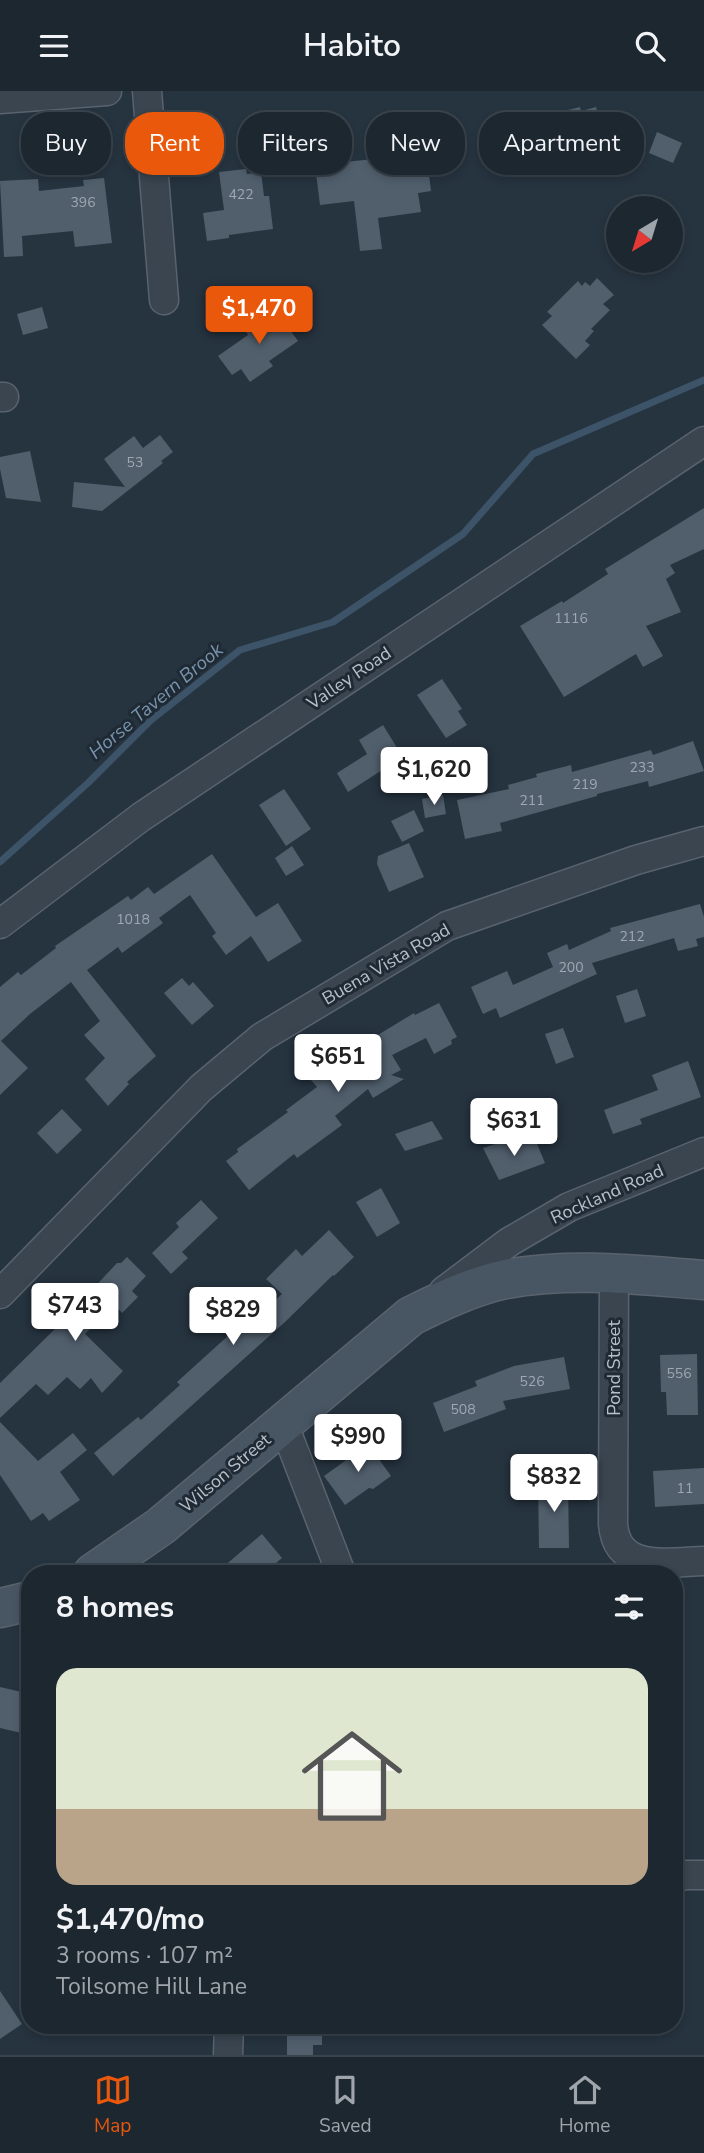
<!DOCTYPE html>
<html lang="en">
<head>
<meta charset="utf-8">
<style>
	:root { --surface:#1c2730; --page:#252f38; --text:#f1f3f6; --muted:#a0a5ab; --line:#3a444c; --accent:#ea580c }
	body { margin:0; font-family:"Nunito Sans",sans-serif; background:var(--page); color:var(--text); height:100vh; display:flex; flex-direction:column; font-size:26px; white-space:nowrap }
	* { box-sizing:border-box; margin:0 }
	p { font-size:23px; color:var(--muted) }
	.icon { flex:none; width:38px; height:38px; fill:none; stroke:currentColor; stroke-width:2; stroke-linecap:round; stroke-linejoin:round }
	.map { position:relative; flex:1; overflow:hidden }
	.sheet { position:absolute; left:21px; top:1474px; width:662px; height:469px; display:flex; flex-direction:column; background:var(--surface); border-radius:28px; box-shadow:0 4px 10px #0003,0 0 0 2px var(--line) }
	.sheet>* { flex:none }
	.banner { position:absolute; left:21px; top:21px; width:663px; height:63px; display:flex; gap:14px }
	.needle { width:46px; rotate:218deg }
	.controls { position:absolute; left:606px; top:105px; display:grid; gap:14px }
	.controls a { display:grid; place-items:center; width:77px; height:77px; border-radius:50%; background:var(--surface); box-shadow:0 4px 10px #0003,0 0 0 2px var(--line); font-size:35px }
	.price { position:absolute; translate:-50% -60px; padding:0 16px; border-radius:7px; background:#fff; color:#222; font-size:23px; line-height:46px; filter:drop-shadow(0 2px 4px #0008) }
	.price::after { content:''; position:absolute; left:50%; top:42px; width:21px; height:16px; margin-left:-10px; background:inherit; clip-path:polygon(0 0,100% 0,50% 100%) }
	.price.on { background:var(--accent); color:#fff }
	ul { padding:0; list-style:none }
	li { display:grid; align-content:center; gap:14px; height:371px; padding:0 35px }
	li+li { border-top:2px solid var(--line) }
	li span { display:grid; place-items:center; height:217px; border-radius:21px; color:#555 }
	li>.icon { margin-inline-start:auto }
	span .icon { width:126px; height:126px; fill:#fffc; stroke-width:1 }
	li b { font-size:30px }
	h2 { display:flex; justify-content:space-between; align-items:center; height:84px; padding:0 35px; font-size:30px }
	.tag { padding:0 24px; border-radius:28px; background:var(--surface); box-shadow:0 4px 10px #0003,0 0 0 2px var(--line); font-size:24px; line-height:63px }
	.tag.on { background:var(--accent); color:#fff }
	header { display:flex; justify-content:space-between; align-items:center; height:91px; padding:0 35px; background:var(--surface); font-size:32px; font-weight:600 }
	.tab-bar { display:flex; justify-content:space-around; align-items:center; height:98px; border-top:2px solid var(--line); background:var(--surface); font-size:19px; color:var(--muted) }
	.tab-bar a { display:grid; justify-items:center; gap:4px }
	.tab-bar .on { color:var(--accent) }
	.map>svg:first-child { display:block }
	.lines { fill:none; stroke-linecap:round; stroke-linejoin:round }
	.stream { stroke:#3c5368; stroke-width:7 }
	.building { fill:#515f6d }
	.minor-casing { stroke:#58636d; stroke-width:31 }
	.secondary-casing { stroke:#58636d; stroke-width:41 }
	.minor { stroke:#3a4550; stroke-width:28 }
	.secondary { stroke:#485563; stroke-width:38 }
	.labels { text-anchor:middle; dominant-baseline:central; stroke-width:6; stroke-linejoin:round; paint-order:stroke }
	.number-label { font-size:14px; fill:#9ea8b3 }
	.street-label { font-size:18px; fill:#b7c0ca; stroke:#1f2a35 }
	.water-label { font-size:19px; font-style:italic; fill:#7894ac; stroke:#1f2a35 }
</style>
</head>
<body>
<header><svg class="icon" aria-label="menu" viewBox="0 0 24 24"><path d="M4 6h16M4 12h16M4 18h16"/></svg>Habito<svg class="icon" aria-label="search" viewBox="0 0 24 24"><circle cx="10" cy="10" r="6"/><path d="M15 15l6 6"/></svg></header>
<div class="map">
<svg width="704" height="1964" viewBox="0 0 704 1964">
	<rect width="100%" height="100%" fill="#263440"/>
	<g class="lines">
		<path class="stream" d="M0 771 88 692 151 629 240 559 333 531 463 443 533 363 704 289"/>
	</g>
	<g class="building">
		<path d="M580 16 581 20 596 16 609 68 586 73 583 61 567 65 556 22Z"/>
		<path d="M657 41 682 52 673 72 649 62Z"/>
		<path d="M413 64V69L427 67 431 100 418 102 421 121 378 127 382 158 360 160 354 110 320 114 315 74Z"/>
		<path d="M246 78 247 83 261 81 264 105H269L273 138 229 144V147L207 150 203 122 224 119 219 81Z"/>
		<path d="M104 87 112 152 75 156 73 140 22 145 23 165 4 166 0 90 38 88 39 100 84 95 83 89Z"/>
		<path d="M597 187 614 204 603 213 610 219 591 238 594 240 585 250 590 254 576 268 542 234 552 225 547 221 578 190 582 195 585 191 590 195Z"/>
		<path d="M42 216 48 237 23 244 17 223Z"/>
		<path d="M274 217 298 250 269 270 273 275 250 291 241 278 232 284 218 265 248 244 245 238Z"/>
		<path d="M160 344 173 361 161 370 163 372 102 420 72 416 74 391 125 396 104 368 134 345 143 357Z"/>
		<path d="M30 360 41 411 6 407 0 378V366Z"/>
		<path d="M704 417V458L670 474 675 482 666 488 681 521 646 535 663 565 643 576 636 563 564 606 520 535 562 510 563 512 608 483 605 478Z"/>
		<path d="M442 588 462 618 458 620 467 634 446 647 417 604Z"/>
		<path d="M383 634 399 660 386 668 390 674 348 701 337 682 367 663 359 649Z"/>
		<path d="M693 650 704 680 649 696 648 690 597 703V705L500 732 502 740 465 748 457 709 509 698 508 694 537 686 536 683 571 674 572 681 651 659 653 664Z"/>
		<path d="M284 698 311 738 286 755 259 714Z"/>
		<path d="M443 704 446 723 425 727 422 708Z"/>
		<path d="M414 719 424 740 402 751 391 730Z"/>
		<path d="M409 752 424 786 389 801 377 773 378 765Z"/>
		<path d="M292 755 304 774 286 785 275 767Z"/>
		<path d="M212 763 256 826 278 812 302 850 268 871 251 845 226 864 212 845 216 842 190 804 159 827 163 832 122 862 118 856 87 879 156 965 127 991 129 993 108 1015 85 988 105 967 84 944 100 930 71 891 30 923 1 950 28 977 0 1004V896L18 881 21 884 56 857 55 855 128 805 131 809 148 796 154 803Z"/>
		<path d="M700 813 704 826V846L696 848 698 855 678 860 674 847 592 872 597 883 500 927 496 917 483 923 471 896 507 880 513 894 553 876 547 862 567 853 569 859 611 840 610 837Z"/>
		<path d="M182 887 189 895 193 891 214 915 192 934 164 902Z"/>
		<path d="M637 898 646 925 625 932 616 905Z"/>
		<path d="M439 912 457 946 451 949 452 953 434 963 426 947 392 964 401 979 391 984 404 988 373 1007 368 998 335 1025 342 1034 297 1067 294 1063 249 1099 226 1070 238 1061 237 1058 288 1021 286 1019 317 996 311 989 335 970 414 922 415 924Z"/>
		<path d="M563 937 574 966 556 973 545 943Z"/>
		<path d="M688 970 701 1006 640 1028 642 1033 613 1043 604 1019 658 999 652 984Z"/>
		<path d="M62 1018 82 1039 57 1063 37 1042Z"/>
		<path d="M432 1030 443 1048 405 1060 395 1043Z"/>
		<path d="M511 1048 513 1056 535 1048 545 1072 499 1089 483 1057Z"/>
		<path d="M381 1097 400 1132 377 1146 356 1111Z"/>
		<path d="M201 1109 218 1127 182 1161 188 1167 171 1183 152 1162 179 1136 176 1132Z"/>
		<path d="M329 1139 354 1166 334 1185 333 1184 285 1231 113 1385 94 1362 138 1326 141 1329 180 1294 177 1291 230 1243 233 1247 282 1203 266 1188 296 1158 302 1165Z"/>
		<path d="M127 1166 146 1185 132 1200 138 1206 122 1222 114 1213 85 1243 123 1280 102 1302 91 1287 80 1298 67 1286 48 1304 36 1293 0 1327V1292L62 1231 117 1172H121Z"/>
		<path d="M697 1263 698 1324H667L666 1301H661L660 1264Z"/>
		<path d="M564 1266 570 1298 503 1310 506 1318 444 1341 433 1312 477 1295 475 1290 514 1275Z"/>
		<path d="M0 1331 38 1370 73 1342 87 1359 60 1381 80 1409 49 1430 43 1422 31 1430 0 1384Z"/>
		<path d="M366 1350 391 1385 373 1398 369 1397 345 1414 324 1385 349 1367 347 1364Z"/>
		<path d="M704 1377V1413L655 1416 653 1380Z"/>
		<path d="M538 1390H568L569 1457H539Z"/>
		<path d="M262 1443 282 1467 264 1482H216Z"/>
		<path d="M0 1596 30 1603V1644L0 1637Z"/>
		<path d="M0 1900 22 1933 0 1948Z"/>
		<path d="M287 1934H322V1954H313V1964H287Z"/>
	</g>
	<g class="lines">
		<g class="minor-casing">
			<g id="minor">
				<path d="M147 0 164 209"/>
				<path d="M0 8 107 0"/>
				<path d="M0 306H4"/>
				<path d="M0 833 141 726 704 350"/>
				<path d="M614 1182 613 1433C617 1482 668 1471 704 1470"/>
				<path d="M444 1200 509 1151 569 1116 704 1061"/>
				<path d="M0 1203 201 997 262 946 447 835 636 769 704 750"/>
				<path d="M283 1332 341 1482"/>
				<path d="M674 1787 686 1784H704"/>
				<path d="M228 1964 229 1934"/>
			</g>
		</g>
		<g class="secondary-casing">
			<g id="secondary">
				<path d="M93 1482 161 1435 411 1225C441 1210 473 1195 506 1188 572 1176 638 1184 704 1189"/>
				<path d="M0 1517 30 1510"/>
			</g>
		</g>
		<use href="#minor" class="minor"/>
		<use href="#secondary" class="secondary"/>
	</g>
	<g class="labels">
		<g class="number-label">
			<text x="241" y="103">422</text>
			<text x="83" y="111">396</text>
			<text x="135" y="371">53</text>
			<text x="571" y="527">1116</text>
			<text x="642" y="676">233</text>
			<text x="585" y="693">219</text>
			<text x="532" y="709">211</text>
			<text x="133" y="828">1018</text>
			<text x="632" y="845">212</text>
			<text x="571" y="876">200</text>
			<text x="679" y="1282">556</text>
			<text x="532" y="1290">526</text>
			<text x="463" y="1318">508</text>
			<text x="685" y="1397">11</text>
		</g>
		<g class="street-label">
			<text transform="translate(349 587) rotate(-34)">Valley Road</text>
			<text transform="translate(386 873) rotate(-30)">Buena Vista Road</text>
			<text transform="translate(607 1103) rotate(-24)">Rockland Road</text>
			<text transform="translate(614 1277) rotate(-90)">Pond Street</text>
			<text transform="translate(225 1382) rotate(-40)">Wilson Street</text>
		</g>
		<g class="water-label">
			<text transform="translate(156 610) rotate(-40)">Horse Tavern Brook</text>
		</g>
	</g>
</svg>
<div class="controls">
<a><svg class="needle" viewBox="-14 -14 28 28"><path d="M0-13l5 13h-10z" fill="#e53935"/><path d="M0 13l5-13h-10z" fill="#a0a5ab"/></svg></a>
</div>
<b class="price on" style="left:259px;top:255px">$1,470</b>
<b class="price" style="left:434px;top:716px">$1,620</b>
<b class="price" style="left:338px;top:1003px">$651</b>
<b class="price" style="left:514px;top:1067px">$631</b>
<b class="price" style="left:75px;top:1252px">$743</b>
<b class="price" style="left:233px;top:1256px">$829</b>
<b class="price" style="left:358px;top:1383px">$990</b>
<b class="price" style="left:554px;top:1423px">$832</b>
<div class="banner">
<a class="tag">Buy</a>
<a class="tag on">Rent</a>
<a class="tag">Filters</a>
<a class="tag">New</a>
<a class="tag">Apartment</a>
</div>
<section class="sheet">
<h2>8 homes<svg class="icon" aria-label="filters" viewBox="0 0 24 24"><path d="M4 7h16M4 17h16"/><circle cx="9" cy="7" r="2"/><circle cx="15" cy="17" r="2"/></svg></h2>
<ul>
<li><span style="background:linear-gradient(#dfe7d0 65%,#b9a48a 0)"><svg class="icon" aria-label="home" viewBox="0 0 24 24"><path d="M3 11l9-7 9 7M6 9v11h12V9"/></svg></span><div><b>$1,470/mo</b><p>3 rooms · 107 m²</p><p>Toilsome Hill Lane</p></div></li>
</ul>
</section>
</div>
<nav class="tab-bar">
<a class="on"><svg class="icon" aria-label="map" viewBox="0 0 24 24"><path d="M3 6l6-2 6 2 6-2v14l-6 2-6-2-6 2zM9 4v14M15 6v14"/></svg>Map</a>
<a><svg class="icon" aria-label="saved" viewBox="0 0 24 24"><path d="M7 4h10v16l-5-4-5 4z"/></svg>Saved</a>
<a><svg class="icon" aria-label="home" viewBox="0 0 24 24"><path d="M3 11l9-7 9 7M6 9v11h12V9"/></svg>Home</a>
</nav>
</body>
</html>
